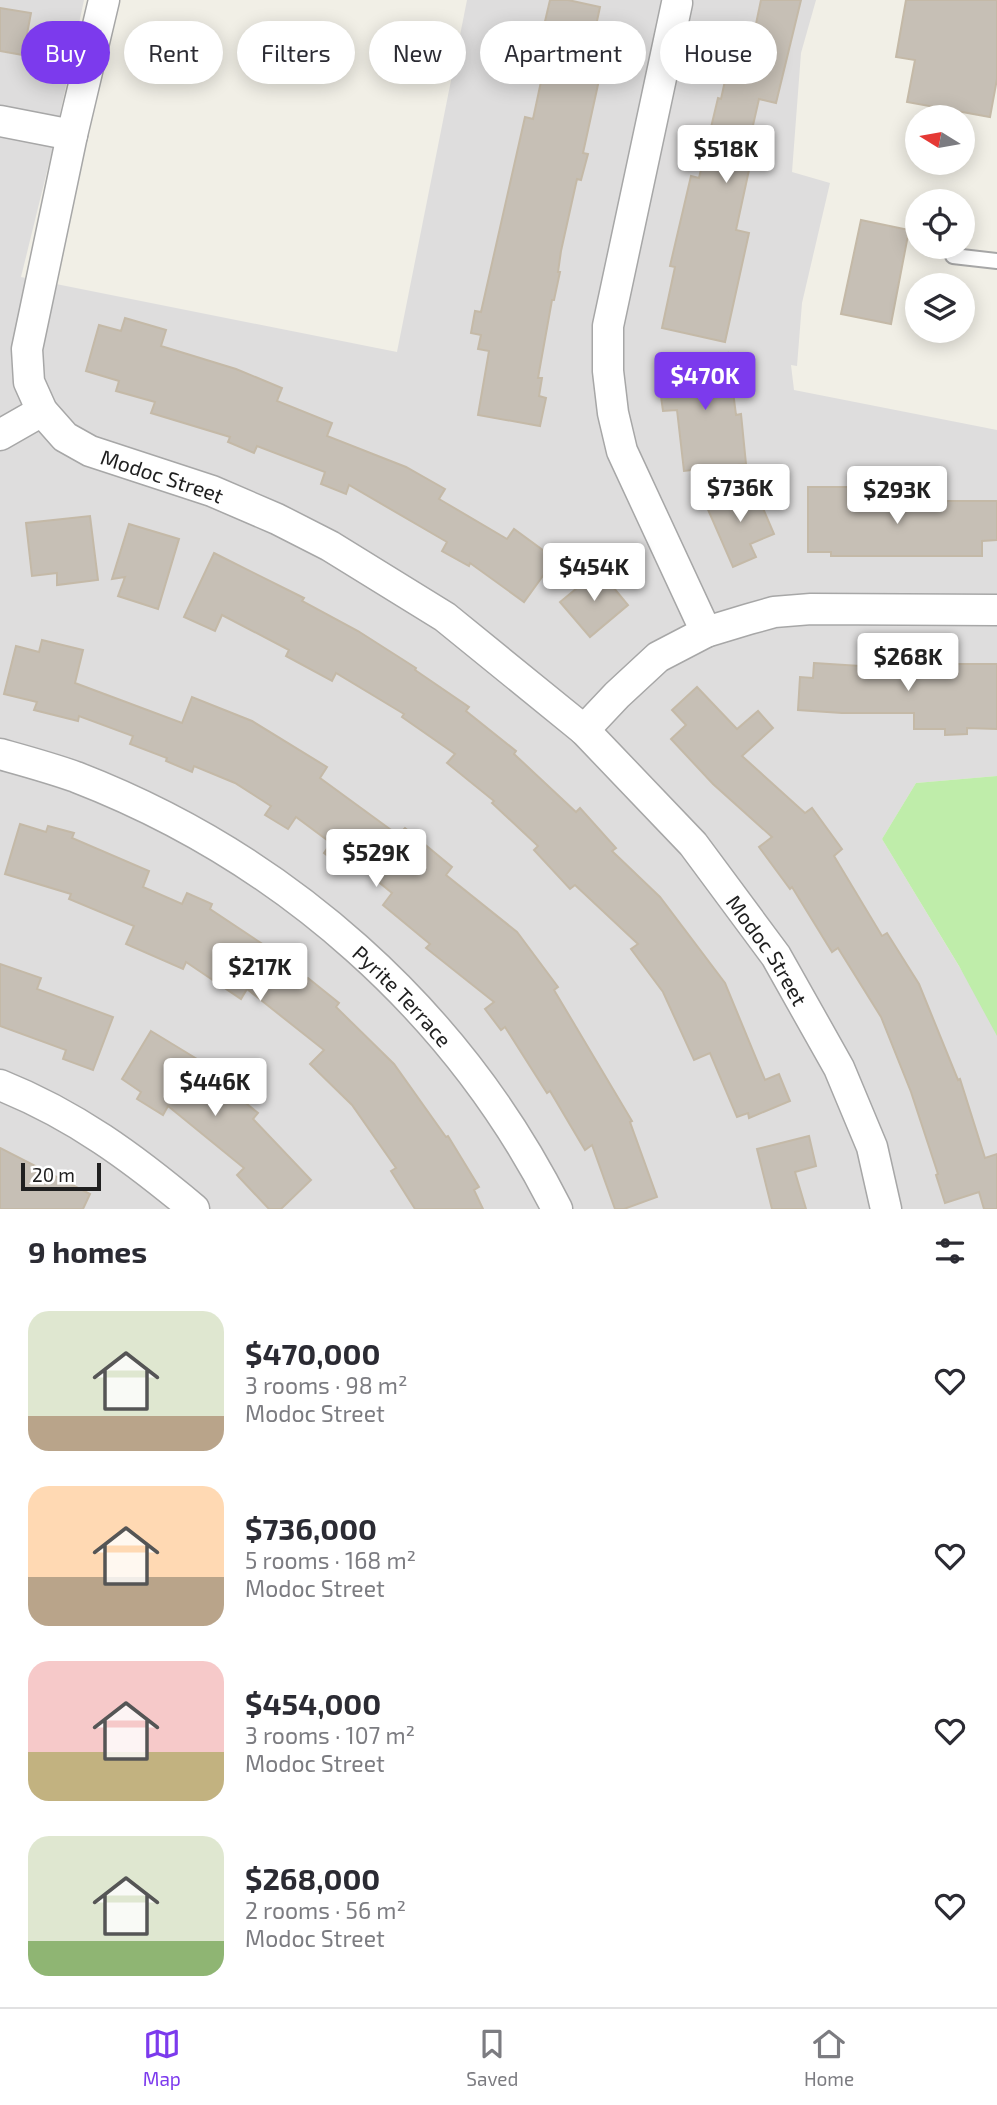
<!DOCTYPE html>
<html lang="en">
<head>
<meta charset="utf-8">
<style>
	:root { --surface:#fff; --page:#f7f7f7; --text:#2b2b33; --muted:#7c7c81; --line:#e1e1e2; --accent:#7c3aed }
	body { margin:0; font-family:"Exo 2",sans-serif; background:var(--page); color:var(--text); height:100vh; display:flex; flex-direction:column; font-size:26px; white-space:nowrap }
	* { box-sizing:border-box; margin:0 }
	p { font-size:23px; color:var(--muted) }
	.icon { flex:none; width:38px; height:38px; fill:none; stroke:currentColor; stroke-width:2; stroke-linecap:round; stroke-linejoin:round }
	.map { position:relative; height:1209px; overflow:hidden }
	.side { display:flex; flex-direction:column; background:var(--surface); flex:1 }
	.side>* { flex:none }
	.guide { position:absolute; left:21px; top:21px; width:956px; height:63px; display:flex; gap:14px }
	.needle { width:46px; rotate:281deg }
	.tools { position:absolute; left:905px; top:105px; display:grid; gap:14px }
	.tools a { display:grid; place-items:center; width:70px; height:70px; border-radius:50%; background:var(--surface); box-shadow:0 4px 18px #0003; font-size:35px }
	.scale { position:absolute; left:21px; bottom:18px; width:80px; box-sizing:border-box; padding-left:7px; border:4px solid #202020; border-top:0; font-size:19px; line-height:24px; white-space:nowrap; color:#202020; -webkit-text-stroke:5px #fff; paint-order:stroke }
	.price { position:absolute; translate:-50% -60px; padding:0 16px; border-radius:7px; background:#fff; color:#222; font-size:23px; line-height:46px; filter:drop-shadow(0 2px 4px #0008) }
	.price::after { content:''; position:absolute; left:50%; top:42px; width:21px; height:16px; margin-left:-10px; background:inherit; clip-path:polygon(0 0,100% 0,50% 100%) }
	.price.selected { background:var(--accent); color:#fff }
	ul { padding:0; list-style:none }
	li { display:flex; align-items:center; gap:21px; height:175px; padding:0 28px }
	li span { display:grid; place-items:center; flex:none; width:196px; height:140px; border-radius:21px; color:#555 }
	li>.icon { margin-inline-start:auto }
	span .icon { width:84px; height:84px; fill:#fffc; stroke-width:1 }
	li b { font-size:30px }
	h2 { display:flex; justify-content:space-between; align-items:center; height:84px; padding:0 28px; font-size:30px }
	.pill { padding:0 24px; border-radius:32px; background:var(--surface); box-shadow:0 4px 18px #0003; font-size:24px; line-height:63px }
	.pill.selected { background:var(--accent); color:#fff }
	.menu { display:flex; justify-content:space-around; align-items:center; height:98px; border-top:2px solid var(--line); background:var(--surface); font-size:19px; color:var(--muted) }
	.menu a { display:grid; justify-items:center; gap:4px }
	.menu .selected { color:var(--accent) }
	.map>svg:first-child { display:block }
	.residential { fill:#dedddd }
	.grass { fill:#bfedaa }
	.building { fill:#c6bfb5; stroke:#c4b9a7; stroke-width:2 }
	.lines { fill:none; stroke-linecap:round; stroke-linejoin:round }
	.service-casing { stroke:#a7a7a7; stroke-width:18 }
	.minor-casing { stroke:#a7a7a7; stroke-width:33 }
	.service { stroke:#fff; stroke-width:14 }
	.minor { stroke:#fff; stroke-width:30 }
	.labels { text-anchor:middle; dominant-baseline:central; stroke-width:7; stroke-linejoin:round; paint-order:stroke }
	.street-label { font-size:21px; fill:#202020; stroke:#fff }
</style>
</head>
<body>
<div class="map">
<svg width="997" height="1209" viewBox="0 0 997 1209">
	<rect width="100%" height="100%" fill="#f1efe6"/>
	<path class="residential" d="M0 0H84L53 147 21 277 397 352 467 0H816L801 53 792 172 830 183 802 303 797 366 791 365 794 390 997 430V776L916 783 882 839 997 1029V1209H0Z"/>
	<path class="grass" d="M997 776V1036L959 966 882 839 916 783Z"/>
	<g class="building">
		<path d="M550 0H568L600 7 585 77 599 80 583 153 588 154 581 180 577 179 561 251 558 272H560L554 300H552L538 378H542L539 396 546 398 540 426 478 415 489 351 478 349 481 335 471 333 475 311 481 312 525 117 533 119 548 49 539 47Z"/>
		<path d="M761 0H801L776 103 759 99 743 169 749 170 736 230 749 233 725 342 662 328 675 267 670 266 691 176 699 178 718 98 721 99 730 58 748 62Z"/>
		<path d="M906 0H997V79L990 117 907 102 915 60 896 57Z"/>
		<path d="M0 8 31 13 23 55 0 51Z"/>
		<path d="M861 220 909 230 891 324 841 314Z"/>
		<path d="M125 318 166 330 161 346 236 369 282 388 277 401 332 423 327 436 406 467 445 489 439 499 507 539 514 529 555 559 524 602 470 563 469 566 442 551 447 542 349 485 346 494 321 484 325 472 257 446 254 453 228 442 230 437 151 413 155 402 116 391 119 381 86 371 99 325 121 331Z"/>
		<path d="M728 353 736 415 741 414 746 464 684 471 677 410 663 411 659 382 667 380 665 362Z"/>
		<path d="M753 485 774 534 750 544 756 557 733 567 706 505Z"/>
		<path d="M808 487H858V501H997V540L982 541V556H831V552H808Z"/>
		<path d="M90 516 98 580 57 585V573L32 576 26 523Z"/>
		<path d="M129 524 179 539 158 609 118 596 125 577 112 579Z"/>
		<path d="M214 553 304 598 302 601 358 631 416 668 415 670 469 707 466 711 516 751 514 754 576 812 580 808 616 848 612 851 660 897 725 983 765 1080 779 1074 790 1101 749 1118 748 1113 737 1117 710 1053 694 1060 663 992 631 949 638 944 575 885 570 889 534 850 538 846 492 803 494 801 447 763 455 754 402 717 404 714 336 673 332 681 286 656 289 650 222 615 215 631 184 617Z"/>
		<path d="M599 570 628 605 590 637 560 602Z"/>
		<path d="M42 640 83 650 75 683 182 723 192 697 252 721 327 767 320 778 398 835 405 828 452 867 446 875 517 932 558 987 554 990 632 1121 630 1122 657 1197 624 1209H615L592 1145 585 1150 550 1091 547 1093 505 1027 501 1030 485 1009 494 1002 426 948 430 944 383 905 392 893 354 862 348 871 324 853 331 843 296 817 288 829 265 815 271 806 235 783 194 766 192 772 166 761 167 758 130 744 133 736 79 716 78 721 34 710 37 702 4 694 16 646 39 652Z"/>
		<path d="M814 663 876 667V664H997V729L967 728V734L945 735V729H914V713H842L798 710 800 677 813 678Z"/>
		<path d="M697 687 737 729 758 711 773 728 742 756 805 813 812 808 842 849 834 856 882 936 887 933 919 984 958 1080 960 1079 985 1158 997 1154V1209H984L979 1192 945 1203 936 1175 938 1174 911 1092 881 1017 838 948 832 952 792 887 790 889 759 847 772 837 713 784 671 739 686 725 672 710Z"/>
		<path d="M20 824 46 832 48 826 74 833 72 838 149 871 143 887 182 904 187 893 212 904 210 909 273 951 266 961 299 987 308 978 339 1003 336 1007 394 1064 446 1137 448 1136 479 1187 474 1190 483 1209H415L391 1171 396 1168 352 1105 310 1064 324 1050 247 989 241 999 186 962 183 969 126 944 134 926 69 899 71 894 5 874Z"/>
		<path d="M0 964 41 978 37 989 113 1017 93 1070 63 1059 66 1050 0 1026Z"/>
		<path d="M151 1031 197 1059 195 1062 258 1113 253 1119 311 1180 281 1209H269L237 1175 244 1168 168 1106 163 1115 137 1099 141 1092 122 1079Z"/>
		<path d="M809 1136 816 1166 795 1172 806 1209H772L757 1149Z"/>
		<path d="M0 1148 90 1194 83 1209H0Z"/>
	</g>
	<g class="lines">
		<g class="service-casing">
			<path id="service" d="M953 256 997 261"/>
		</g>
		<g class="minor-casing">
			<g id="minor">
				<path id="s1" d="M104 0 72 135 27 349 29 382 42 411 65 437 90 451 212 491 277 519 330 546 445 617 584 730 693 844 776 956 839 1068 872 1147 886 1209"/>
				<path d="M677 3 608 326V371L613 413 622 451 706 632"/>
				<path d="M0 121 72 135"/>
				<path d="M0 435 42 411"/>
				<path d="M584 730 617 695 658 657 706 632 749 619 774 612 811 609 997 610"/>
				<path id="s2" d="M0 754C25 761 51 768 76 777 283 857 457 1010 557 1209"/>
				<path d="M0 1085C75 1115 133 1158 194 1209"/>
			</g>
		</g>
		<use href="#service" class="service"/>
		<use href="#minor" class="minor"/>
	</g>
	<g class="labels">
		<g class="street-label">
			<text stroke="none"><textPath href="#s1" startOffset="562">Modoc Street</textPath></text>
			<text stroke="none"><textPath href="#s1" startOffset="1346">Modoc Street</textPath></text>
			<text stroke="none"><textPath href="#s2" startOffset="476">Pyrite Terrace</textPath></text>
		</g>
	</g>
</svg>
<div class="tools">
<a><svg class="needle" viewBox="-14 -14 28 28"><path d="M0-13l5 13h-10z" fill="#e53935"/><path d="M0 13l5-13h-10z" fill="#7c7c81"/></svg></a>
<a><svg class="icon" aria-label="locate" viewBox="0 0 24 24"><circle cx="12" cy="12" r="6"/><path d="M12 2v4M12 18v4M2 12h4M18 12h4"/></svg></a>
<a><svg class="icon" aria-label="layers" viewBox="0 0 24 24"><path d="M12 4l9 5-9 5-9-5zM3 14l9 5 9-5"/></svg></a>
</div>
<div class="scale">20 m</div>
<b class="price" style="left:726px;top:185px">$518K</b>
<b class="price selected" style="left:705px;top:412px">$470K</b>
<b class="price" style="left:740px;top:524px">$736K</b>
<b class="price" style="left:897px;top:526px">$293K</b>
<b class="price" style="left:594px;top:603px">$454K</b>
<b class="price" style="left:908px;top:693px">$268K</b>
<b class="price" style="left:376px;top:889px">$529K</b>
<b class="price" style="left:260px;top:1003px">$217K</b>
<b class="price" style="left:215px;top:1118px">$446K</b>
<div class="guide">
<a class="pill selected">Buy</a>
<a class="pill">Rent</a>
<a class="pill">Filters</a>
<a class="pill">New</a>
<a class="pill">Apartment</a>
<a class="pill">House</a>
</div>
</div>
<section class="side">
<h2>9 homes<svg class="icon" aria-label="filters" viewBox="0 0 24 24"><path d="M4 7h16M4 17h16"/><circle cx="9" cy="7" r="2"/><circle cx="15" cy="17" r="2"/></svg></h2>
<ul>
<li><span style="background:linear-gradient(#dfe7d0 75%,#b9a48a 0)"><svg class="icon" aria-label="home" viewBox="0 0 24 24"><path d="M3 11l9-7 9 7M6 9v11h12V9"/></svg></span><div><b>$470,000</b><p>3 rooms · 98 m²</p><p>Modoc Street</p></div><svg class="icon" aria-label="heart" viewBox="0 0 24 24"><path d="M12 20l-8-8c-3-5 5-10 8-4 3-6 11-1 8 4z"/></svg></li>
<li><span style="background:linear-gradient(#ffd9b3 65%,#b9a48a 0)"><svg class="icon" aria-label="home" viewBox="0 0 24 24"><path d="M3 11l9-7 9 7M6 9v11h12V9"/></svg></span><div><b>$736,000</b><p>5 rooms · 168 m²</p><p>Modoc Street</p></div><svg class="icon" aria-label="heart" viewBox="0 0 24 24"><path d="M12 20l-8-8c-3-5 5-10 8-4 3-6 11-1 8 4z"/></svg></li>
<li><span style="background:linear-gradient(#f6c9c9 65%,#c2b280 0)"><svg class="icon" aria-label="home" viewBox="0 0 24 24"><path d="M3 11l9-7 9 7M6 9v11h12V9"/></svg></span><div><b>$454,000</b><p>3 rooms · 107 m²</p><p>Modoc Street</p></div><svg class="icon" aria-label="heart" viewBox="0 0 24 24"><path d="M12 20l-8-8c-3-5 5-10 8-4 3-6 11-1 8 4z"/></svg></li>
<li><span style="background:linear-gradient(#dfe7d0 75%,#8fb573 0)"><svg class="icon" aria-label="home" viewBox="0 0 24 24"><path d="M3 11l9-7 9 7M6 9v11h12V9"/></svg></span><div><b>$268,000</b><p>2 rooms · 56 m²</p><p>Modoc Street</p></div><svg class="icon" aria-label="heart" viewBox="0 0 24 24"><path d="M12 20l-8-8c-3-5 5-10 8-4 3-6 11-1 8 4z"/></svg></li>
</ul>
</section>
<nav class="menu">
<a class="selected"><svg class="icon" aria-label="map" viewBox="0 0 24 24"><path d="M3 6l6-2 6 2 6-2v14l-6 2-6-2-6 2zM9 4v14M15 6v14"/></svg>Map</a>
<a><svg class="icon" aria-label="saved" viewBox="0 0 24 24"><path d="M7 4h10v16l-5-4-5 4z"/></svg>Saved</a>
<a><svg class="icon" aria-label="home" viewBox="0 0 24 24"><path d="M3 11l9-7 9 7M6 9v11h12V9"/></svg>Home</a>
</nav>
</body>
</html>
